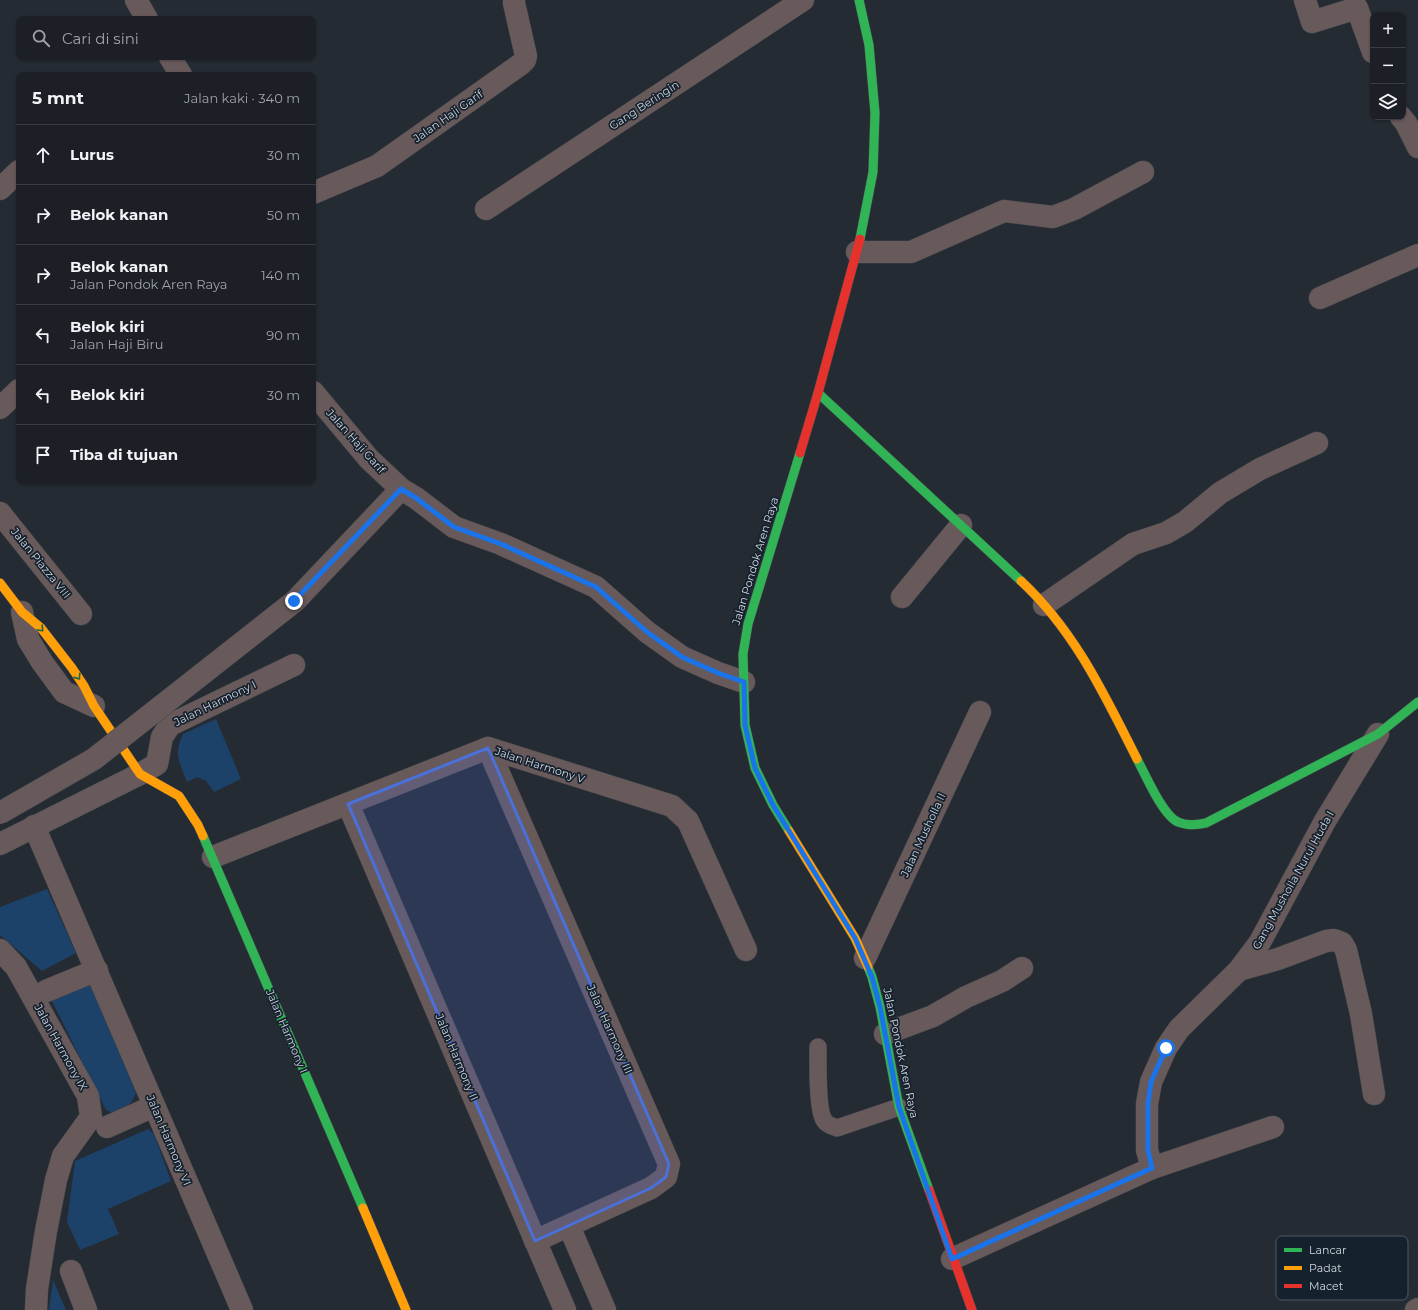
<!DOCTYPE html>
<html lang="id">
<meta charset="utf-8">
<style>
body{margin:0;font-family:Montserrat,sans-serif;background:#292d32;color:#f1f3f6}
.controls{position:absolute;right:12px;top:12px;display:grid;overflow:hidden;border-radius:8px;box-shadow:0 1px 3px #0004}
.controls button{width:36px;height:36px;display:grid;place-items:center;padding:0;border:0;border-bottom:1px solid #3a3e43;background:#1c2026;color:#f1f3f6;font:20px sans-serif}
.stop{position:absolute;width:12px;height:12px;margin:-9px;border:3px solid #1a73e8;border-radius:50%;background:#fff}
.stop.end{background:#1a73e8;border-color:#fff;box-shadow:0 1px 4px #0008}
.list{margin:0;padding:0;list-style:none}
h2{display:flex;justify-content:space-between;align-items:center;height:52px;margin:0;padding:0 16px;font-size:17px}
h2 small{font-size:13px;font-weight:400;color:#a0a3a7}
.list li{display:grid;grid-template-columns:26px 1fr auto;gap:12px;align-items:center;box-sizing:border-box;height:60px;padding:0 16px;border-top:1px solid #3a3e43}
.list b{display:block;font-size:15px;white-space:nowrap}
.list p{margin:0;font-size:13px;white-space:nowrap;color:#a0a3a7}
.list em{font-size:13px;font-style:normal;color:#a0a3a7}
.icon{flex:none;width:22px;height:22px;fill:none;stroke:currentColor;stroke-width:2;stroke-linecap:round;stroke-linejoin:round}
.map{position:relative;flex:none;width:1418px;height:1310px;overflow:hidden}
.search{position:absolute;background:#1c2026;box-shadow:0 1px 3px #0004;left:16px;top:16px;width:300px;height:44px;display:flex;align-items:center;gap:10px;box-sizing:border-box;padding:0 14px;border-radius:8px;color:#a0a3a7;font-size:15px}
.panel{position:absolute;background:#1c2026;box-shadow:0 1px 3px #0004;left:16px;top:72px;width:300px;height:412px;border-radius:8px}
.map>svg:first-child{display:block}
.green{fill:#1c426a}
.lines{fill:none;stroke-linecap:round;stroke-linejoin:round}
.lane-casing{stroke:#41474d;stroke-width:18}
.street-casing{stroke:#41474d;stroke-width:23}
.fast-casing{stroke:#41474d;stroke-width:10}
.slow-casing{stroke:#41474d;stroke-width:10}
.jam-casing{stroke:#41474d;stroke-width:10}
.lane{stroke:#68595a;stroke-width:17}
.street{stroke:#68595a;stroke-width:22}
.fast{stroke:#30b455;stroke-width:9}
.slow{stroke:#ff9f0a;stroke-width:9}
.jam{stroke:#e5322d;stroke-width:9}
.street-bridge-casing{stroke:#41474d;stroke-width:23;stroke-linecap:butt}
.street-bridge{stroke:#68595a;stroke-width:22}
.oneway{stroke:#226340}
.route{stroke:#1a73e8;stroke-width:5}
.marked{fill:#4a70da;fill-opacity:0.2;stroke:#4a70da;stroke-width:3;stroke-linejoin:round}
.labels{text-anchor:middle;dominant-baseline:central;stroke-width:3.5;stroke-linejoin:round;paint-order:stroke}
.street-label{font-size:11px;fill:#d0d7e0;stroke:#16212e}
.key{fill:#16212e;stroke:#4e5863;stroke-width:1}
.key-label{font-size:11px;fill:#d0d7e0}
</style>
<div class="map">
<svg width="1418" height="1310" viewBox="0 0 1418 1310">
<rect width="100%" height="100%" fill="#252b32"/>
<g class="green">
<path d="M216,719l25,60 -27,13 -8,-11 -9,-4 -10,5c-7,-19 -14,-28 -4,-48z"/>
<path d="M47,889l29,64 -34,18 -42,-36v-28z"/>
<path d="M90,983l46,110 -5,10 -18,10 -7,-3 -55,-111z"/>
<path d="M148,1129l6,5 17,47 -63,28 11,25 -39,16 -13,-28 8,-61z"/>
<path d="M53,1280l13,30h-17z"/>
</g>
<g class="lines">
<g class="lane-casing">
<path id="lane" d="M818,1047c0,14 -1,63 6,73 2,4 8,6 13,8l62,-21"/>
</g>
<g class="street-casing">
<g id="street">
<path d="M136,0l11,19"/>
<path d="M1305,0l7,22 45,-14 16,44"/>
<path d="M170,57l11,18"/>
<path d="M1401,117l5,6 12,24"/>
<path d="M0,189l19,-18"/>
<path d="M313,193l64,-27 144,-102 4,-4 1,-4 -12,-53v-3"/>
<path d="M486,209l317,-209"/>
<path d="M857,252h54l93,-41 49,6 21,-8 69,-37"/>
<path d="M1320,298l98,-43"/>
<path d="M313,392l56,67 32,30 15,9 38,29 47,17 95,43 51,45 35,25 36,16 26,9"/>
<path d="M0,408l19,-18"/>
<path d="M0,513l81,101"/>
<path d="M902,597l59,-72"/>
<path d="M295,601l106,-112"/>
<path d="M1044,605l89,-61 33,-11 19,-11 35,-29 40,-24 57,-26"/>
<path d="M22,612l6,27 14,23 22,30 30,14"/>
<path d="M488,748l181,416 -3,13 -15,11 -116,53"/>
<path d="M348,804l217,506"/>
<path d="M34,826l208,484"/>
<path d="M0,844l140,-70 17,-10 5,-27 8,-12 124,-60"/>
<path d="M213,857l275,-109 184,58 16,15 58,129"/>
<path d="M0,950l16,17 72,129 3,21 -28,39 -7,24 -10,51 -9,58 -1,21"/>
<path d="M865,958l115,-246"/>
<path d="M1239,970l39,-11 48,-18 8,-1 8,3 4,7 15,64 13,80"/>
<path d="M46,991l51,-21"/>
<path d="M885,1034l48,-18 33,-19 36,-16 20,-13"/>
<path d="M107,1127l47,-21"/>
<path d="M1152,1168l121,-41"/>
<path d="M569,1226l36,84"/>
<path d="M952,1259l200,-91 -5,-18v-46l4,-22 15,-34 13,-19 60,-59 21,-28 65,-121 53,-87"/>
<path d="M71,1271l15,39"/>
<path d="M1416,1310l2,-1"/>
</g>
</g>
<g class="fast-casing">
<g id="fast">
<path d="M859,0l10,45 6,68 -2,59 -13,67"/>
<path d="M818,393l203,188"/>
<path d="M1137,759c8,15 26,57 41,63 9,4 19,3 28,1l172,-89 40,-32"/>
<path d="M789,831l-16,-26 -18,-37 -10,-43 -2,-71 5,-30 52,-171"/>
<path d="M203,836l160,372"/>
<path d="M868,967l4,10 8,30 19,100 30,83"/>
</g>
</g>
<g class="slow-casing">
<g id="slow">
<path d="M1021,581c54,50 84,115 116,178"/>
<path d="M0,583l22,29 19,16 31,40 12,18 10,20 46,68 39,22 19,29 5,11"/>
<path d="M789,831l66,107 13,29"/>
<path d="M363,1208l43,102"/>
</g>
</g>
<g class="jam-casing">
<g id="jam">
<path d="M800,453l18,-60 42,-154"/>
<path d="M929,1190l43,120"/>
</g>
</g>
<use href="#lane" class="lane"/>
<use href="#street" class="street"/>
<use href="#fast" class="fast"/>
<use href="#slow" class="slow"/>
<use href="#jam" class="jam"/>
<g class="street-bridge-casing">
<path id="street-bridge" d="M0,813l94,-54 201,-158"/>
</g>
<use href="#street-bridge" class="street-bridge"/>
</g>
<defs><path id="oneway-chevron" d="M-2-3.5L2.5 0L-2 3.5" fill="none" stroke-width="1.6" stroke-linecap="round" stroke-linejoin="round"/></defs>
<g class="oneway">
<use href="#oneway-chevron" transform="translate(41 629) rotate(47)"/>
<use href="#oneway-chevron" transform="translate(78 677) rotate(55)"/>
</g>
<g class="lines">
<path class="route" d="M294,601l107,-112 15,9 38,29 47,17 95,43 51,45 35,25 36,16 26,9 1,43 10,43 18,37 82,133 17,39 8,30 19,100 53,152 200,-91 -4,-18v-46l3,-22 15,-34"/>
</g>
<path class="marked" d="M488,748l181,416 -3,13 -15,11 -116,53 -187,-437z"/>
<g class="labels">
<g class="street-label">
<text transform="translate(644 105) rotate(-33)">Gang Beringin</text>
<text transform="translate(448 116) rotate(-35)">Jalan Haji Garif</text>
<text transform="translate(356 441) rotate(48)">Jalan Haji Garif</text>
<text transform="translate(755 561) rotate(-73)">Jalan Pondok Aren Raya</text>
<text transform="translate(41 563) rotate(51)">Jalan Piazza VIII</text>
<text transform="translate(215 703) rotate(-26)">Jalan Harmony I</text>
<text transform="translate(540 765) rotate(18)">Jalan Harmony V</text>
<text transform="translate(923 835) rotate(-65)">Jalan Musholla II</text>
<text transform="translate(1293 880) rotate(-61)">Gang Musholla Nurul Huda I</text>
<text transform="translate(610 1029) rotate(66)">Jalan Harmony III</text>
<text transform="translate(287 1031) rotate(67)">Jalan Harmony I</text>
<text transform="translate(61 1047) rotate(61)">Jalan Harmony IX</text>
<text transform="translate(901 1053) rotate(78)">Jalan Pondok Aren Raya</text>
<text transform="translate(457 1057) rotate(67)">Jalan Harmony II</text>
<text transform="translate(169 1140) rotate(67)">Jalan Harmony VI</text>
</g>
</g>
<rect x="1276" y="1236" width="132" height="64" rx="6" class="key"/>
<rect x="1284" y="1248" width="18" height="4" fill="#30b455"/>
<rect x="1284" y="1266" width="18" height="4" fill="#ff9f0a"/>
<rect x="1284" y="1284" width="18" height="4" fill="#e5322d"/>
<g class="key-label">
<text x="1309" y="1254">Lancar</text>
<text x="1309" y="1272">Padat</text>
<text x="1309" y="1290">Macet</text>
</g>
</svg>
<div class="controls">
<button>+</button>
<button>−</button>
<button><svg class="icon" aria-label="layers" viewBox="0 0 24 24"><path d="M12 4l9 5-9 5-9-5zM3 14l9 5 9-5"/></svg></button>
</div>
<div class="stop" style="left:1166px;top:1048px"></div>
<div class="stop end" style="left:294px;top:601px"></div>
<div class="search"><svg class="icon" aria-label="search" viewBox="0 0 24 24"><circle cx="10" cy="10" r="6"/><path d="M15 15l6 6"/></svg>Cari di sini</div>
<section class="panel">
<h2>5 mnt<small>Jalan kaki · 340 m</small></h2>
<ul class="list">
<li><svg class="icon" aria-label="ahead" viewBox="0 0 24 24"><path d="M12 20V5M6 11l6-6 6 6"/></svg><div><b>Lurus</b></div><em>30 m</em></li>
<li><svg class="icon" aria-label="right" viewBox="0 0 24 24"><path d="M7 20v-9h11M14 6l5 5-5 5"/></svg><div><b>Belok kanan</b></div><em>50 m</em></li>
<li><svg class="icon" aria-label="right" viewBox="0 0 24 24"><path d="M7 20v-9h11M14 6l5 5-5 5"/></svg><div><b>Belok kanan</b><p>Jalan Pondok Aren Raya</p></div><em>140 m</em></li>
<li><svg class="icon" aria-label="left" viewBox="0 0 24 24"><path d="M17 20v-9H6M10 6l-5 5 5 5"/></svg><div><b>Belok kiri</b><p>Jalan Haji Biru</p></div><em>90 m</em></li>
<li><svg class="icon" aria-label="left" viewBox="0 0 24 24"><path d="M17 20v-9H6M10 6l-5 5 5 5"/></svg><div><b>Belok kiri</b></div><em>30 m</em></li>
<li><svg class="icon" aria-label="arrive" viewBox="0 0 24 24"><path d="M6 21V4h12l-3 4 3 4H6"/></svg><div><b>Tiba di tujuan</b></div></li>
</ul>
</section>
</div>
